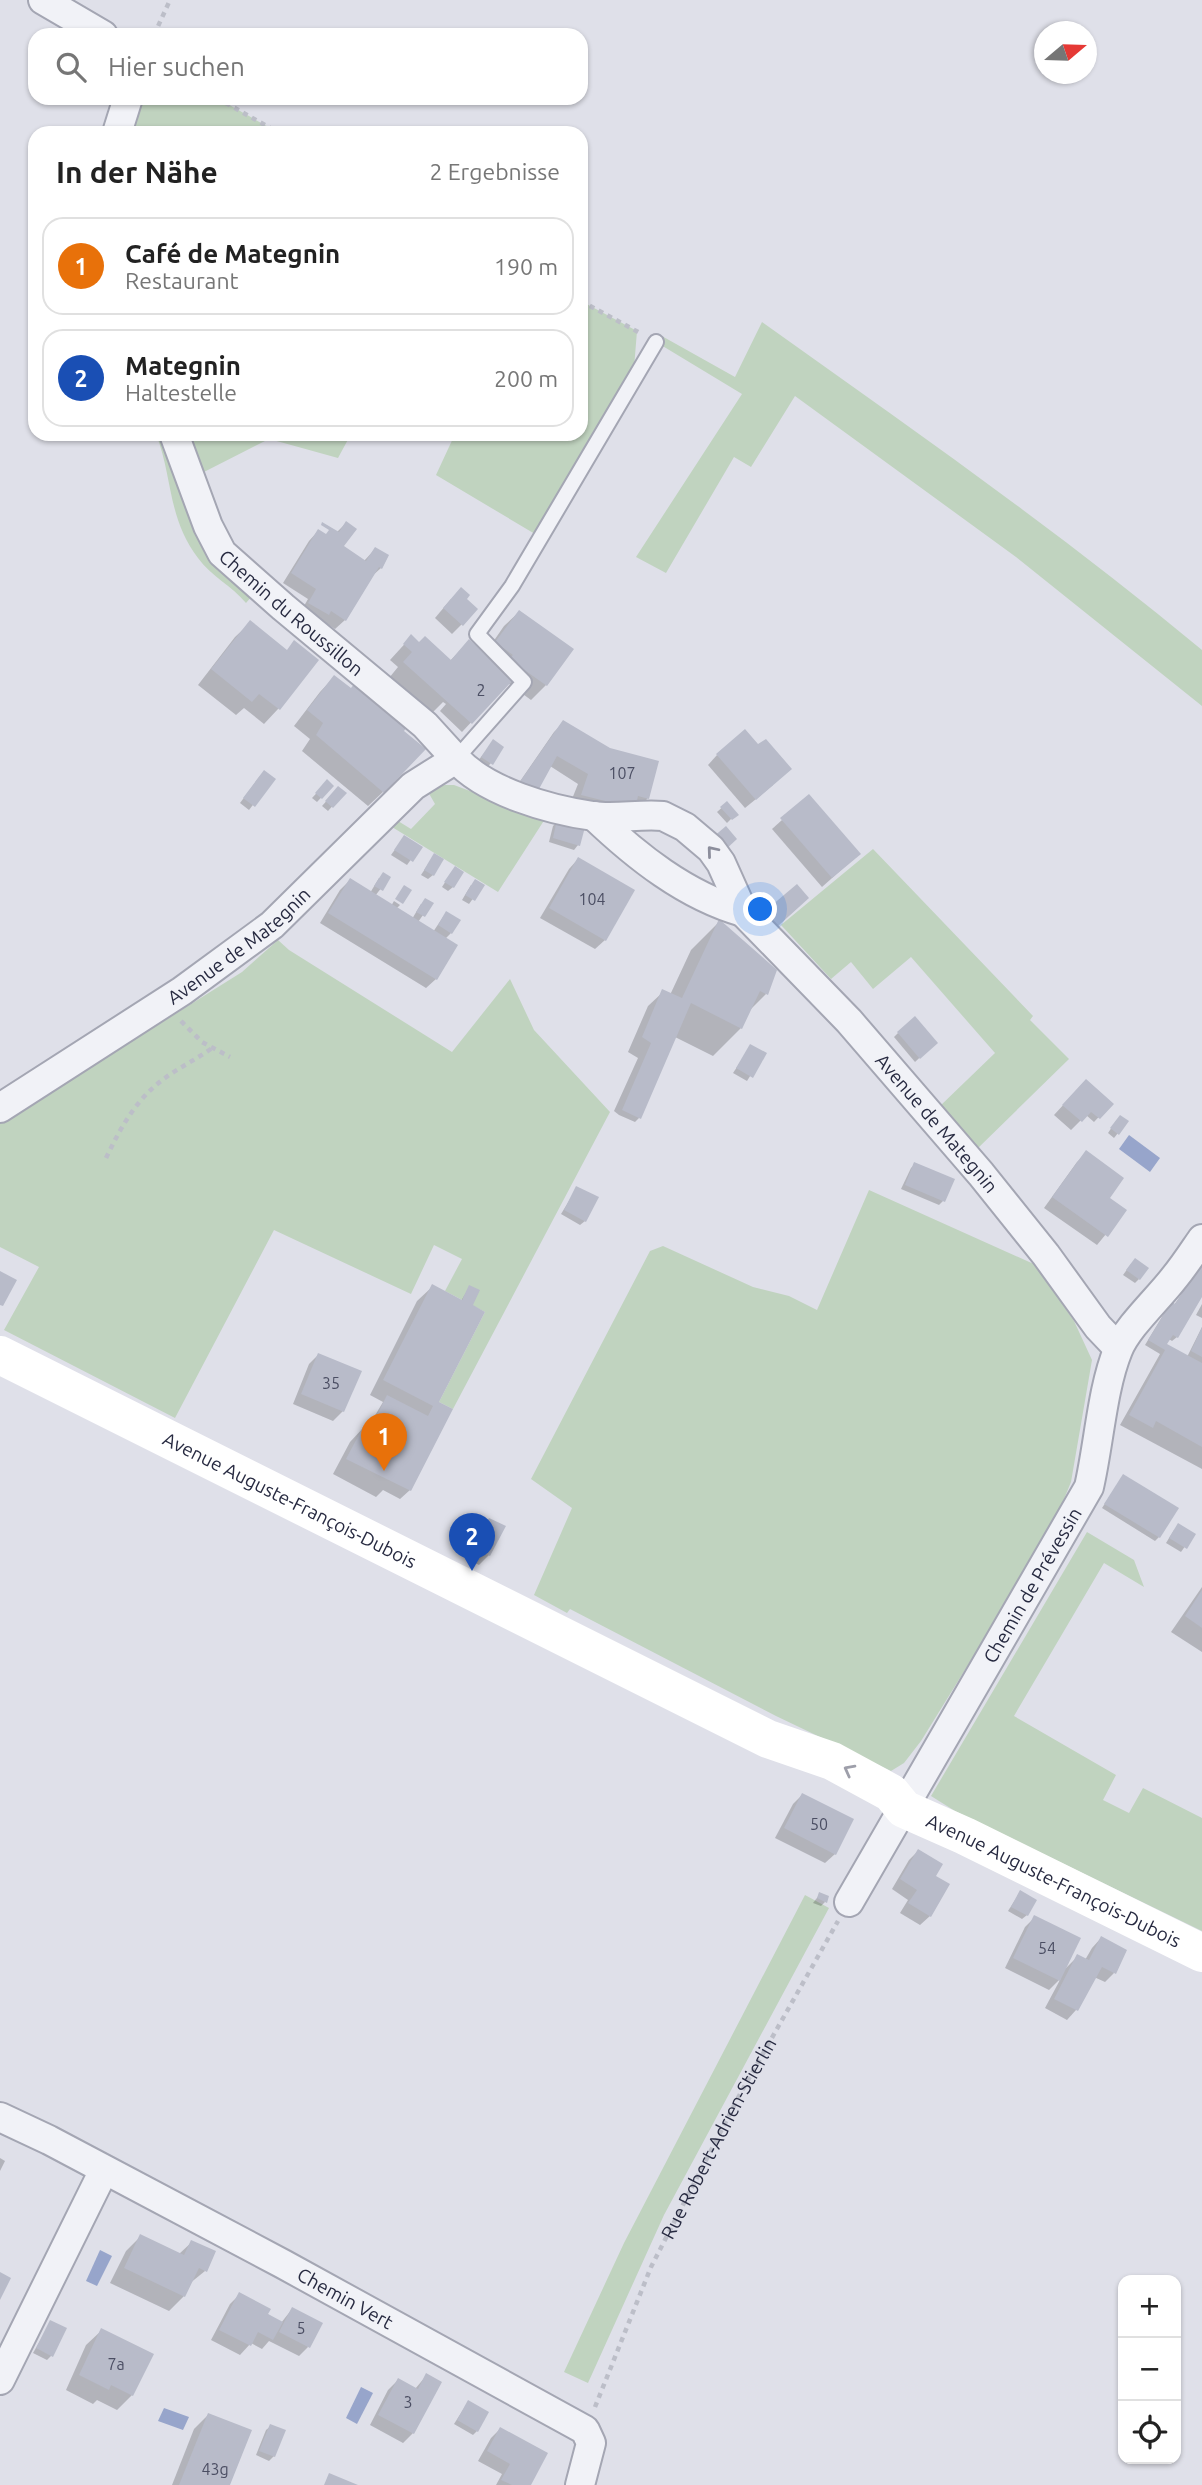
<!DOCTYPE html>
<html lang="de">
<meta charset="utf-8">
<style>
body{margin:0;font-family:Ubuntu,sans-serif;background:#f2f2f2;color:#222}
.controls{position:absolute;right:21px;bottom:21px;display:grid;overflow:hidden;border-radius:14px;box-shadow:0 2px 5px #0004}
.controls button{width:63px;height:63px;display:grid;place-items:center;padding:0;border:0;border-bottom:2px solid #e0e0e0;background:#fff;color:#222;font:35px sans-serif}
.compass{position:absolute;left:1034px;top:21px;width:63px;height:63px;border-radius:50%;background:#fff;box-shadow:0 2px 5px #0004;rotate:71deg}
.you{position:absolute;left:761px;top:910px;width:24px;height:24px;margin:-18px;border:5px solid #fff;border-radius:50%;background:#1a73e8;box-shadow:0 0 0 10px #1a73e833}
.badge{display:grid;place-items:center;width:46px;height:46px;border-radius:50%;background:#0b8043;color:#fff;font-size:23px;font-weight:700}
.pin{position:absolute;translate:-50% -58px;filter:drop-shadow(0 2px 4px #0008)}
.pin::after{content:'';position:absolute;top:37px;width:24px;height:21px;background:inherit;clip-path:polygon(0 0,100% 0,50% 100%)}
.list{margin:0;padding:0;list-style:none}
h2{display:flex;justify-content:space-between;align-items:center;height:91px;margin:0;padding:0 28px;font-size:30px}
h2 small{font-size:23px;font-weight:400;color:#767676}
.list li{display:grid;grid-template-columns:46px 1fr auto;gap:21px;align-items:center;box-sizing:border-box;height:98px;margin:0 14px 14px;padding:0 14px;border:2px solid #e0e0e0;border-radius:21px}
.list b{display:block;font-size:26px;white-space:nowrap}
.list p{margin:0;font-size:23px;white-space:nowrap;color:#767676}
.list em{font-size:23px;font-style:normal;color:#767676}
.icon{flex:none;width:38px;height:38px;fill:none;stroke:currentColor;stroke-width:2;stroke-linecap:round;stroke-linejoin:round}
.map{position:relative;flex:none;width:1202px;height:2485px;overflow:hidden}
.search{position:absolute;background:#fff;box-shadow:0 2px 5px #0004;left:28px;top:28px;width:560px;height:77px;display:flex;align-items:center;gap:18px;box-sizing:border-box;padding:0 24px;border-radius:21px;color:#767676;font-size:26px}
.panel{position:absolute;background:#fff;box-shadow:0 2px 5px #0004;left:28px;top:126px;width:560px;height:315px;border-radius:21px}
.map>svg:first-child{display:block}
.green{fill:#c0d3bf}
.water{fill:#97a5cb}
.shadow{fill:#0003}
.building{fill:#b8bbc9}
.lines{fill:none;stroke-linecap:round;stroke-linejoin:round}
.lane-casing{stroke:#a4a6b3;stroke-width:18}
.street-casing{stroke:#a4a6b3;stroke-width:32}
.path{stroke:#bcbec8;stroke-width:4.5;stroke-dasharray:5 5;stroke-linecap:butt}
.lane{stroke:#f1f2f7;stroke-width:14}
.street{stroke:#f1f2f7;stroke-width:28}
.secondary{stroke:#fff;stroke-width:38}
.oneway{stroke:#8c8e9c}
.oneway2{stroke:#9e9faa}
.labels{text-anchor:middle;dominant-baseline:central;stroke-width:6;stroke-linejoin:round;paint-order:stroke}
.number-label{font-size:16px;fill:#4b4e63}
.street-label{font-size:19px;fill:#272a41;stroke:#eef0f6}
</style>
<div class="map">
<svg width="1202" height="2485" viewBox="0 0 1202 2485">
<rect width="100%" height="100%" fill="#dfe0e9"/>
<g class="green">
<path d="M143,98h74l62,35h-147z"/>
<path d="M581,301l56,30 -3,37 -99,166 -99,-59 19,-41h126z"/>
<path d="M762,322c149,106 299,211 440,328v56l-186,-149 -221,-161 -44,71 -17,-10 -68,116 -30,-16 106,-163 -86,-52 4,-7 75,42z"/>
<path d="M156,434h6l51,125 26,28 13,9 -6,7c-14,-17 -35,-27 -48,-45 -31,-41 -25,-81 -42,-124z"/>
<path d="M186,434h165l-13,24 -65,-18 -8,1 -63,32z"/>
<path d="M445,785h9l91,34 -47,73 -106,-65 6,-6 13,8 24,-25 -8,-14z"/>
<path d="M873,849l160,167 -3,4 39,39 -93,91 -37,-43 56,-54 -84,-96 -38,32 -22,-27 -20,17 -50,-54z"/>
<path d="M278,940l11,10 163,102 58,-73 24,51 76,82 -157,297 -14,-7 46,-90 -40,-21 17,-32 -28,-14 -23,49 -137,-64 -99,188 -171,-88 35,-63 -39,-20v-123l242,-152z"/>
<path d="M869,1190l167,75 38,56 18,39 -21,122 -20,49 -130,210 -17,22 -13,8 -115,-55 -206,-107 -3,4 -33,-18 38,-87 -41,-29 119,-228 13,-5 90,41 36,9 28,14z"/>
<path d="M1087,1532l47,28 10,27 -40,-24 -90,153 102,59 -13,25 26,13 14,-25 59,30v113l-247,-120 -24,-15z"/>
<path d="M805,1895l24,13 -165,307 -76,168 -24,-11 60,-129z"/>
</g>
<g class="water">
<path d="M1129,1135l31,23 -10,14 -31,-23z"/>
<path d="M100,2250l12,6 -15,30 -11,-5z"/>
<path d="M361,2387l12,6 -16,31 -11,-6z"/>
<path d="M164,2408l25,9 -6,13 -25,-9z"/>
</g>
<g class="shadow">
<path d="M346,523l-5,24 23,14 11,-12 6,19 -10,9 -26,43 -10,9 -14,-9 -3,4 -18,-11 8,-14 -25,-16 26,-42 9,-10 7,4 11,-2z"/>
<path d="M451,599l11,25 -10,10 -17,-16z"/>
<path d="M519,612l27,73 -15,15 -23,-17 -46,49 -22,-21 6,-7 -3,-2 -13,13 -41,-37 9,-11 -8,-7 21,-23 8,7 31,17 19,-20 15,14 20,-29z"/>
<path d="M250,623l36,28 31,9 -39,49 -14,15 -20,-16 -8,7 -38,-30 37,-48z"/>
<path d="M334,677l49,115 -15,14 -66,-55 8,-12 -16,-13 26,-34z"/>
<path d="M564,722l84,76 -15,15 -65,-4 10,-25 -28,-18 -13,22 -9,10 -16,-5 42,-61z"/>
<path d="M493,742l-2,21 -9,10 -9,-6z"/>
<path d="M717,755l56,30 -28,23 -37,-43z"/>
<path d="M260,776l13,3 -24,31 -9,-7z"/>
<path d="M327,782l5,4 -15,16 -5,-4z"/>
<path d="M338,788l6,5 -16,18 -6,-5z"/>
<path d="M727,803l9,11 -9,9 -10,-11z"/>
<path d="M782,820l67,43 -27,24 -50,-58z"/>
<path d="M558,821l25,7 -5,17 -4,5 -25,-8 4,-16z"/>
<path d="M404,837l16,10 -13,18 -16,-10z"/>
<path d="M434,855l-1,20 -5,4 -7,-4z"/>
<path d="M578,859l27,81 -10,9 -55,-31 29,-49z"/>
<path d="M451,873l2,14 -5,4 -6,-4z"/>
<path d="M379,878h10l-14,18 16,10 3,-5 6,4 -4,4 16,10 9,-15h10l-13,18 15,10 10,-15 8,16 -6,6 -9,40 -10,9 -106,-65 20,-33 10,-10 20,13z"/>
<path d="M471,885h12l-14,19 -7,-4z"/>
<path d="M797,908l-29,26 -11,-12 9,-10z"/>
<path d="M719,922l47,72 -18,18 -7,16 -28,28 -38,-19 -36,81 -4,4 -16,-7 -5,-4 24,-53 -10,-6 20,-46 15,-14 7,3 21,-45z"/>
<path d="M898,1033l33,14 -16,15 -21,-25z"/>
<path d="M751,1046l13,8 -17,27 -14,-8z"/>
<path d="M1076,1091l35,13 -17,18 -8,-7 -15,15 -17,-15z"/>
<path d="M1116,1121l2,12 -4,5 -6,-5z"/>
<path d="M1086,1153l21,45 18,13 -28,34 -53,-37 33,-46z"/>
<path d="M915,1164l28,37 -4,4 -38,-16 10,-21z"/>
<path d="M577,1188l8,33 -5,4 -19,-11z"/>
<path d="M1131,1264l8,15 -4,4 -12,-8z"/>
<path d="M1202,1266v29l-25,42 -5,4 -3,-2 -4,6 22,12 15,-30v142l-82,-44 40,-71 -15,-9 23,-38 6,-2z"/>
<path d="M432,1287l29,14 8,-13 -59,202 -10,9 -17,-9 -7,7 -43,-23 17,-32 14,-15 3,2 16,-27 -13,-7 47,-94z"/>
<path d="M1202,1304v14l-6,-3z"/>
<path d="M318,1355l25,56 -10,10 -40,-17 16,-40z"/>
<path d="M1123,1476l36,61 -4,4 -53,-33z"/>
<path d="M489,1520v35l-10,10 -14,-7 14,-28z"/>
<path d="M1174,1530l19,5 -12,17 -15,-9z"/>
<path d="M1202,1587v65l-31,-20z"/>
<path d="M802,1795l33,59 -10,9 -50,-25 18,-34z"/>
<path d="M918,1851l16,25 -4,40 -10,9 -20,-12 8,-13 -16,-11 17,-29z"/>
<path d="M1020,1892l7,23 -5,4 -14,-8z"/>
<path d="M820,1894l5,8 -4,4 -8,-3z"/>
<path d="M1035,1917l30,52 13,-13 7,4 7,-12 9,-10 13,35 -9,9 -11,-5 -18,33 -9,10 -22,-12 16,-30 -12,12 -44,-22 20,-41z"/>
<path d="M0,2158l5,3 -5,10z"/>
<path d="M140,2237l39,17 13,-12 13,29 -16,13 -5,12 -15,15 -59,-28 16,-32z"/>
<path d="M239,2295l42,28 11,-14 16,38 -9,9 -30,-15 -7,8 -11,-6 -11,12 -29,-15 19,-36z"/>
<path d="M51,2322v34l-4,4 -14,-7z"/>
<path d="M101,2331l31,64 -15,15 -20,-10 -4,4 -27,-14 20,-45z"/>
<path d="M426,2376l-13,57 -10,10 -33,-18 18,-35 10,-10 17,9z"/>
<path d="M468,2402l9,29 -4,4 -19,-11z"/>
<path d="M208,2415l20,70h-56l22,-56z"/>
<path d="M271,2426l3,30 -5,5 -13,-6 10,-25z"/>
<path d="M500,2429l29,56h-33l6,-11 -24,-13 13,-23z"/>
</g>
<g class="building">
<path d="M346,521l11,8 -13,17 22,15 9,-14 14,8 -7,14 -3,-2 -33,54 -15,-10 -2,4 -21,-12 8,-14 -25,-16 27,-44 8,5 3,-4 -8,-5 1,-3 17,10z"/>
<path d="M461,587l9,8 -3,4 11,10 -15,17 -20,-18z"/>
<path d="M519,610l55,39 -27,37 -38,-27 4,-4 -18,-13z"/>
<path d="M250,620l37,30 7,-10 25,20 -39,50 -21,-16 -7,8 -41,-33z"/>
<path d="M411,634l8,8 6,-6 26,24 18,-21 45,40 -42,45 -69,-62 9,-10 -9,-8z"/>
<path d="M334,675l17,13 4,-5 51,45 -2,3 22,18 -42,44 -68,-58 7,-12 -16,-13z"/>
<path d="M563,720l47,28 49,13 -10,38 -11,-3 -2,9 -23,-2 -32,-8 7,-21 -31,-18 -18,33 -20,-6z"/>
<path d="M745,729l13,15 8,-5 26,30 -36,31 -40,-46z"/>
<path d="M493,739l11,8 -11,18 -12,-8z"/>
<path d="M264,770l12,9 -21,28 -12,-9z"/>
<path d="M327,779l7,7 -12,13 -7,-6z"/>
<path d="M338,786l9,7 -14,15 -8,-7z"/>
<path d="M809,794l52,60 -29,24 -52,-60z"/>
<path d="M727,801l12,14 -7,5 -12,-13z"/>
<path d="M557,819l28,8 -5,19 -27,-8z"/>
<path d="M726,826l11,13 -13,12 -12,-13z"/>
<path d="M404,835l19,12 -10,15 -19,-12z"/>
<path d="M434,853l10,6 -10,17 -10,-6z"/>
<path d="M578,857l57,33 -29,51 -57,-33z"/>
<path d="M455,866l9,6 -10,16 -10,-6z"/>
<path d="M383,872l8,5 -8,14 -9,-5z"/>
<path d="M350,878l108,67 -21,35 -109,-67z"/>
<path d="M475,879l10,6 -10,16 -10,-6z"/>
<path d="M797,884l12,14 -31,28 -13,-15z"/>
<path d="M404,885l8,5 -9,14 -8,-5z"/>
<path d="M425,898l9,5 -9,14 -9,-5z"/>
<path d="M446,911l15,9 -9,14 -14,-9z"/>
<path d="M719,919l58,51 -9,25 -8,-4 -18,38 -51,-26 -50,116 -19,-9 29,-67 -9,-6 20,-48 20,9z"/>
<path d="M915,1016l23,27 -18,16 -23,-27z"/>
<path d="M750,1044l17,9 -14,25 -17,-10z"/>
<path d="M1086,1079l28,25 -14,15 -9,-7 -9,10 -20,-17z"/>
<path d="M1120,1115l9,6 -10,14 -9,-7z"/>
<path d="M1086,1150l38,28 -14,20 17,12 -19,27 -56,-40z"/>
<path d="M914,1162l41,17 -10,23 -40,-17z"/>
<path d="M576,1186l23,11 -13,25 -22,-12z"/>
<path d="M1135,1258l14,10 -9,12 -14,-10z"/>
<path d="M1202,1262v35l-24,41 -5,-3 -6,9 35,19v84l-46,-26 -3,7 -24,-13 36,-65 -17,-10 24,-39 3,3z"/>
<path d="M0,1271l17,9 -14,26 -3,-1z"/>
<path d="M432,1284l30,16 7,-15 11,5 -7,15 12,7 -46,90 14,7 -42,82 -65,-32 18,-34 6,4 17,-34 41,21 5,-10 -50,-26z"/>
<path d="M1202,1327v30l-11,-6z"/>
<path d="M318,1353l44,18 -18,41 -43,-18z"/>
<path d="M1123,1474l56,34 -19,30 -56,-34z"/>
<path d="M489,1518l17,8 -16,30 -17,-8z"/>
<path d="M1178,1523l18,11 -9,15 -18,-11z"/>
<path d="M1202,1590v38l-17,-12z"/>
<path d="M802,1793l52,26 -18,36 -52,-27z"/>
<path d="M918,1849l25,15 -7,12 14,8 -19,33 -23,-14 9,-13 -17,-11z"/>
<path d="M1020,1890l17,10 -9,16 -17,-9z"/>
<path d="M819,1892l10,4 -2,7 -10,-5z"/>
<path d="M1034,1915l47,23 -21,43 -47,-23z"/>
<path d="M1101,1936l26,14 -11,24 -14,-7 -24,44 -24,-12 23,-45 12,6z"/>
<path d="M140,2234l44,21 7,-15 25,11 -9,21 -8,-4 -14,29 -61,-29z"/>
<path d="M0,2272l11,6 -11,22z"/>
<path d="M239,2292l32,17 -3,5 15,8 -10,18 -15,-8 -7,14 -32,-16z"/>
<path d="M292,2307l31,16 -13,25 -31,-16z"/>
<path d="M50,2320l17,8 -14,29 -17,-9z"/>
<path d="M101,2328l53,26 -21,42 -22,-11 -2,5 -30,-15z"/>
<path d="M426,2373l16,9 -28,52 -36,-19 20,-37 20,11z"/>
<path d="M468,2400l21,12 -11,20 -21,-12z"/>
<path d="M208,2413l44,17 -22,55h-51z"/>
<path d="M270,2424l16,6 -11,27 -16,-6z"/>
<path d="M500,2427l48,26 -17,32h-19l-11,-5 9,-16 -23,-13z"/>
<path d="M329,2473l29,12h-34z"/>
</g>
<g class="lines">
<g class="lane-casing">
<path id="lane" d="M456,759l68,-77 -47,-48 35,-48 144,-244"/>
</g>
<g class="street-casing">
<g id="street">
<path d="M43,0l60,35"/>
<path d="M117,133l11,-35"/>
<path id="s2" d="M174,434l34,92 14,27 61,54 142,118 31,34"/>
<path d="M594,816c42,40 92,80 149,96"/>
<path id="s3" d="M0,1108l182,-117 90,-66 141,-139 43,-27c30,33 94,51 137,57 22,3 47,-2 70,0l22,11 26,22 10,14 22,49 106,109 132,153 65,81 52,72 20,21"/>
<path id="s4" d="M849,1902l240,-415c10,-43 13,-98 29,-137 9,-23 40,-51 56,-72 10,-12 19,-26 28,-39"/>
<path id="s5" d="M0,2117l49,23 234,124 302,166 6,13 -11,42"/>
<path d="M0,2380l104,-210"/>
</g>
</g>
<g class="path">
<path d="M154,35l16,-35"/>
<path d="M217,98l62,35"/>
<path d="M581,301l59,32"/>
<path d="M181,1021l21,21 28,15"/>
<path d="M106,1158c15,-31 30,-59 59,-80 15,-11 32,-19 47,-30"/>
<path id="s1" d="M595,2407l56,-140 88,-171 99,-175"/>
</g>
<use href="#lane" class="lane"/>
<use href="#street" class="street"/>
<path class="secondary" id="s6" d="M0,1355l768,384 64,22 59,32 13,16 61,27 237,117"/>
</g>
<defs><path id="oneway-chevron" d="M-2-3.5L2.5 0L-2 3.5" fill="none" stroke-width="1.6" stroke-linecap="round" stroke-linejoin="round" transform="scale(1.75)"/></defs>
<use class="oneway" href="#oneway-chevron" transform="translate(712 851) rotate(-130)"/>
<use class="oneway2" href="#oneway-chevron" transform="translate(849 1770) rotate(-152)"/>
<g class="labels">
<g class="number-label">
<text x="481" y="690">2</text>
<text x="622" y="773">107</text>
<text x="592" y="899">104</text>
<text x="331" y="1383">35</text>
<text x="819" y="1824">50</text>
<text x="1047" y="1948">54</text>
<text x="301" y="2328">5</text>
<text x="116" y="2364">7a</text>
<text x="408" y="2402">3</text>
<text x="215" y="2469">43g</text>
</g>
<g class="street-label">
<text stroke="none"><textPath href="#s2" startOffset="220">Chemin du Roussillon</textPath></text>
<text stroke="none"><textPath href="#s3" startOffset="289">Avenue de Mategnin</textPath></text>
<text stroke="none"><textPath href="#s3" startOffset="1214">Avenue de Mategnin</textPath></text>
<text stroke="none"><textPath href="#s6" startOffset="324">Avenue Auguste-François-Dubois</textPath></text>
<text stroke="none"><textPath href="#s4" startOffset="366">Chemin de Prévessin</textPath></text>
<text stroke="none"><textPath href="#s6" startOffset="1180">Avenue Auguste-François-Dubois</textPath></text>
<text stroke="none"><textPath href="#s1" startOffset="296">Rue Robert-Adrien-Stierlin</textPath></text>
<text stroke="none"><textPath href="#s5" startOffset="390">Chemin Vert</textPath></text>
</g>
</g>
</svg>
<div class="controls">
<button>+</button>
<button>−</button>
<button><svg class="icon" aria-label="locate" viewBox="0 0 24 24"><circle cx="12" cy="12" r="6"/><path d="M12 2v4M12 18v4M2 12h4M18 12h4"/></svg></button>
</div>
<svg class="compass" viewBox="-18 -18 36 36"><path d="M0-13l5 13h-10z" fill="#e53935"/><path d="M0 13l5-13h-10z" fill="#767676"/></svg>
<div class="you"></div>
<div class="pin badge" style="left:384px;top:1471px;background:#e8710a">1</div>
<div class="pin badge" style="left:472px;top:1571px;background:#1a4fb4">2</div>
<div class="search"><svg class="icon" aria-label="search" viewBox="0 0 24 24"><circle cx="10" cy="10" r="6"/><path d="M15 15l6 6"/></svg>Hier suchen</div>
<section class="panel">
<h2>In der Nähe<small>2 Ergebnisse</small></h2>
<ul class="list">
<li><span class="badge" style="background:#e8710a">1</span><div><b>Café de Mategnin</b><p>Restaurant</p></div><em>190 m</em></li>
<li><span class="badge" style="background:#1a4fb4">2</span><div><b>Mategnin</b><p>Haltestelle</p></div><em>200 m</em></li>
</ul>
</section>
</div>
